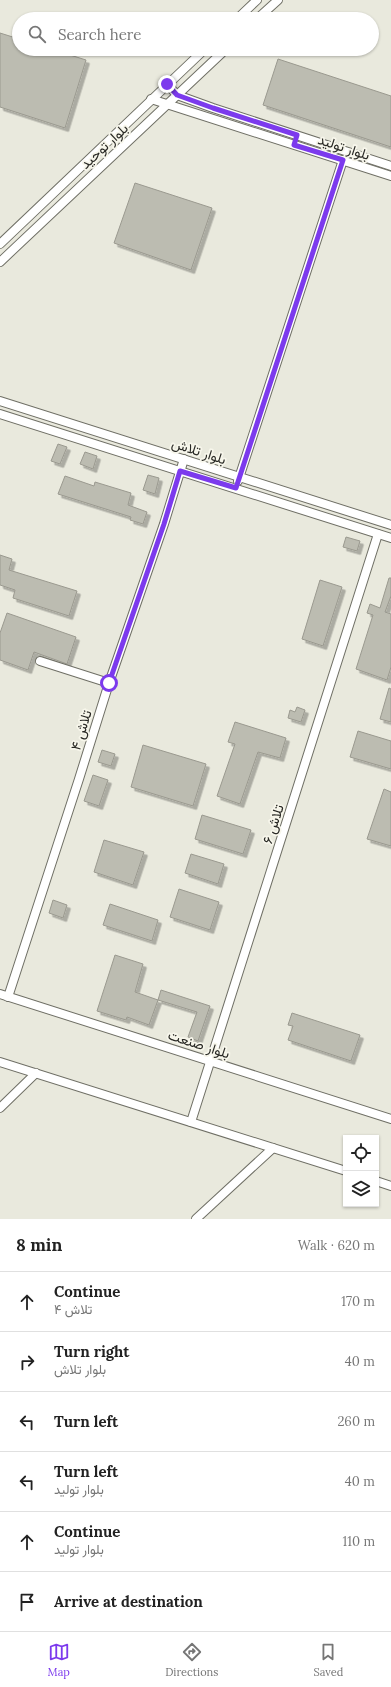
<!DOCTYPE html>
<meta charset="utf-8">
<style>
body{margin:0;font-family:Lora,Vazirmatn,serif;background:#f6f6f6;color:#222}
.controls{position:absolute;right:12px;bottom:12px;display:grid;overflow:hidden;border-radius:0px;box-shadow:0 1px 3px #0004}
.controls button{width:36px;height:36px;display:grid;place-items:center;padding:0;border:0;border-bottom:1px solid #e0e0e0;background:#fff;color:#222;font:20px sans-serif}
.stop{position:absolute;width:12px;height:12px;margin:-9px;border:3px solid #7c3aed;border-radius:50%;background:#fff}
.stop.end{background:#7c3aed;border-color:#fff;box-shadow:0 1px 4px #0008}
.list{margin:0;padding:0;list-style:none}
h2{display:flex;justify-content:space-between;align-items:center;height:52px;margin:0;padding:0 16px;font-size:17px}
h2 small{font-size:13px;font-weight:400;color:#767676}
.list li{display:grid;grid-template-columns:26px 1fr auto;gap:12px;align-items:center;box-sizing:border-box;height:60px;padding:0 16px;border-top:1px solid #e0e0e0}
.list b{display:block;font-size:15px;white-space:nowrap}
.list p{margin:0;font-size:13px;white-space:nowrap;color:#767676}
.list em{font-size:13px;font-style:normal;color:#767676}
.icon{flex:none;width:22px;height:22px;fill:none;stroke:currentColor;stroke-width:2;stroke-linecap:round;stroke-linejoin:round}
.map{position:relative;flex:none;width:391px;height:1219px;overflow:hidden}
.search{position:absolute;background:#fff;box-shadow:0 1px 3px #0004;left:12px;right:12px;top:12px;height:44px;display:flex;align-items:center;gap:10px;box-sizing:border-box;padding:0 14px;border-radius:22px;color:#767676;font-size:15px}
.sheet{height:412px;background:#fff}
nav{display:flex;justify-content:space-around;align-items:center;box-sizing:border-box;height:56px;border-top:1px solid #e0e0e0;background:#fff;font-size:11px;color:#767676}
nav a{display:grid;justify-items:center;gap:2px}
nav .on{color:#7c3aed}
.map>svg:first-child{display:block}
.building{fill:#bcbcb1;stroke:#9a998f;filter:url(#shadow)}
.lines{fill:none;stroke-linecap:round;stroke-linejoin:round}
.minor-casing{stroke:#6f6f65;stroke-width:10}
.minor{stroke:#fff;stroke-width:8}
.route{stroke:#7c3aed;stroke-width:5}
.labels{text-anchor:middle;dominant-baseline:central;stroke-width:3.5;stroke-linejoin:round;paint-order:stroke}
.street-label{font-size:14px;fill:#282824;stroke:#f7f6eb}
</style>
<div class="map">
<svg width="391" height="1219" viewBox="0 0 391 1219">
<defs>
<filter id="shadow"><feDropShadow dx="3.5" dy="3.5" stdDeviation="0" flood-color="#0004"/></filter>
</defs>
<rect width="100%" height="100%" fill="#e9e9dd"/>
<g class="building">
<path d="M0,33l19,6v10h32l35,11 -21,68 -65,-21z"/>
<path d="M278,59l113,37v51l-128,-42z"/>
<path d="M135,183l77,25 -21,62 -77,-27z"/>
<path d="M58,444l9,3 -7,17 -9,-3z"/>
<path d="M85,452l12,4 -4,13 -13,-5z"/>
<path d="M148,475l11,3 -4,16 -12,-4z"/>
<path d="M65,476l29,10 1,-4 36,11 -3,12 19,7 -4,12 -13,-4 1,-3 -73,-23z"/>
<path d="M346,537l14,4 -3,10 -14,-4z"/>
<path d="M0,555l12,4 -3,11 68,21 -8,25 -56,-18 2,-8 -15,-5z"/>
<path d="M389,578h2v18l-6,16 6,2v53l-4,13 -31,-11 17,-54 -6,-2 3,-9 10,4z"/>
<path d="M320,580l22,7 -19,59 -21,-7z"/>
<path d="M7,613l69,24 -9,27 -33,-12 -6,18 -28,-10v-27z"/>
<path d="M389,688l2,1v33l-11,-3z"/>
<path d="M297,707l8,3 -4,12 -13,-4 2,-8 5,2z"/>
<path d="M235,722l51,16 -6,20 -22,-6 -18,52 -23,-8 18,-52 -7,-2z"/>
<path d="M358,731l33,10v28l-41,-12z"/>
<path d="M143,745l63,19 -13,42 -62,-19z"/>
<path d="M102,750l13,4 -4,12 -13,-4z"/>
<path d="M93,775l15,5 -9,26 -15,-5z"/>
<path d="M384,789l7,3v54l-24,-7z"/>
<path d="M202,815l49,15 -8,24 -48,-15z"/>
<path d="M104,840l40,12 -11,33 -39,-13z"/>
<path d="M191,854l33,10 -6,20 -33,-11z"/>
<path d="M179,889l40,13 -9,28 -40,-13z"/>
<path d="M53,900l14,5 -4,13 -14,-5z"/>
<path d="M110,904l48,16 -6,21 -49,-16z"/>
<path d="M115,955l28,9 -8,28 23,8 -9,25 -22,-8 -1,3 -29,-9z"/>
<path d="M161,990l49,16 -12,35 -10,-4 9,-25 -39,-12z"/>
<path d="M292,1013l68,22 -9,26 -63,-21 5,-14 -5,-1z"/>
</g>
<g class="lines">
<g class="minor-casing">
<g id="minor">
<path d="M237,19l20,-19"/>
<path d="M257,19l21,-19"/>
<path d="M167,84l10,11 36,13 178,58"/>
<path d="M151,99l240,77"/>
<path d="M0,244l205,-195"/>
<path d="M0,262l226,-213"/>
<path d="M0,401l391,124"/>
<path d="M0,414l391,124"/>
<path d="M238,481l105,-321"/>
<path d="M40,661l69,22"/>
<path d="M0,994l391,125"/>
<path d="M8,997l71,-218 30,-96 55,-159 20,-65"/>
<path d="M0,1062l346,109"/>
<path d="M0,1108l36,-35"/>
<path d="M191,1122l187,-588"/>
<path d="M376,1181l15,5"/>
<path d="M196,1219l77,-71"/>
</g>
</g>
<use href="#minor" class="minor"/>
</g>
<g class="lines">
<path class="route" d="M109,683l55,-159 16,-53 56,17 107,-328 -49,-15 3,-10 -84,-27 -36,-13 -10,-11"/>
</g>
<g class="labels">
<g class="street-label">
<text transform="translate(104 146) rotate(-43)">بلوار توحید</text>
<text transform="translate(344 147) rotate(18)">بلوار تولید</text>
<text transform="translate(199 451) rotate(18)">بلوار تلاش</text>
<text transform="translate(81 730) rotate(-73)">تلاش ۴</text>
<text transform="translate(273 824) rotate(-72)">تلاش ۶</text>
<text transform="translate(199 1044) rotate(18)">بلوار صنعت</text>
</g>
</g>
</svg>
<div class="controls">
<button><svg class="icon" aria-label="locate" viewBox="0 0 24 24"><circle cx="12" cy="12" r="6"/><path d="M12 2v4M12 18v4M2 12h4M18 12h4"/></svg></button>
<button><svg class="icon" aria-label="layers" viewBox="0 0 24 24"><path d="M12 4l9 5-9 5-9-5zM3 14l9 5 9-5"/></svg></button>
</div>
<div class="stop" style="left:109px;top:683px"></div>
<div class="stop end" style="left:167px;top:84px"></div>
<div class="search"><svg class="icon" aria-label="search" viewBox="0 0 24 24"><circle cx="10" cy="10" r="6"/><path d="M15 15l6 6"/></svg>Search here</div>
</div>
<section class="sheet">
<h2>8 min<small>Walk · 620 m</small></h2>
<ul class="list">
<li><svg class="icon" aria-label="ahead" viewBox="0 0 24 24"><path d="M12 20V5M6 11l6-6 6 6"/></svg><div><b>Continue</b><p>تلاش ۴</p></div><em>170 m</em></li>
<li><svg class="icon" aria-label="right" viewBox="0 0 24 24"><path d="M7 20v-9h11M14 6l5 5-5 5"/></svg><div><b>Turn right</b><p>بلوار تلاش</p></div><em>40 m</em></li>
<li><svg class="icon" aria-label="left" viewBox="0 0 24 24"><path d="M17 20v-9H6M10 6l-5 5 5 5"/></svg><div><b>Turn left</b></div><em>260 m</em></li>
<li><svg class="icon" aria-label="left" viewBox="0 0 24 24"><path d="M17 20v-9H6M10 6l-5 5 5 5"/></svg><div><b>Turn left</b><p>بلوار تولید</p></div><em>40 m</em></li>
<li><svg class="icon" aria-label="ahead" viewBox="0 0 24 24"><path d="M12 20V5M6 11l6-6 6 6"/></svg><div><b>Continue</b><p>بلوار تولید</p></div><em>110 m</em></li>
<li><svg class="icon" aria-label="arrive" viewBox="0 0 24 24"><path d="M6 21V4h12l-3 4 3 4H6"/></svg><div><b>Arrive at destination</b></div></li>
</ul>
</section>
<nav>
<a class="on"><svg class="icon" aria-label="map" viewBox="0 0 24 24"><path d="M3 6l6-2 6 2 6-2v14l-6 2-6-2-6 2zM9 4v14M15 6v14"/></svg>Map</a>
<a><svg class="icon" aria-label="directions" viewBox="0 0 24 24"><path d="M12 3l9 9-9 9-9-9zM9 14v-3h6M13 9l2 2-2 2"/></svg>Directions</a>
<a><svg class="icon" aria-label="saved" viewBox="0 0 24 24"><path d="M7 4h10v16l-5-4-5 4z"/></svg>Saved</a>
</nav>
